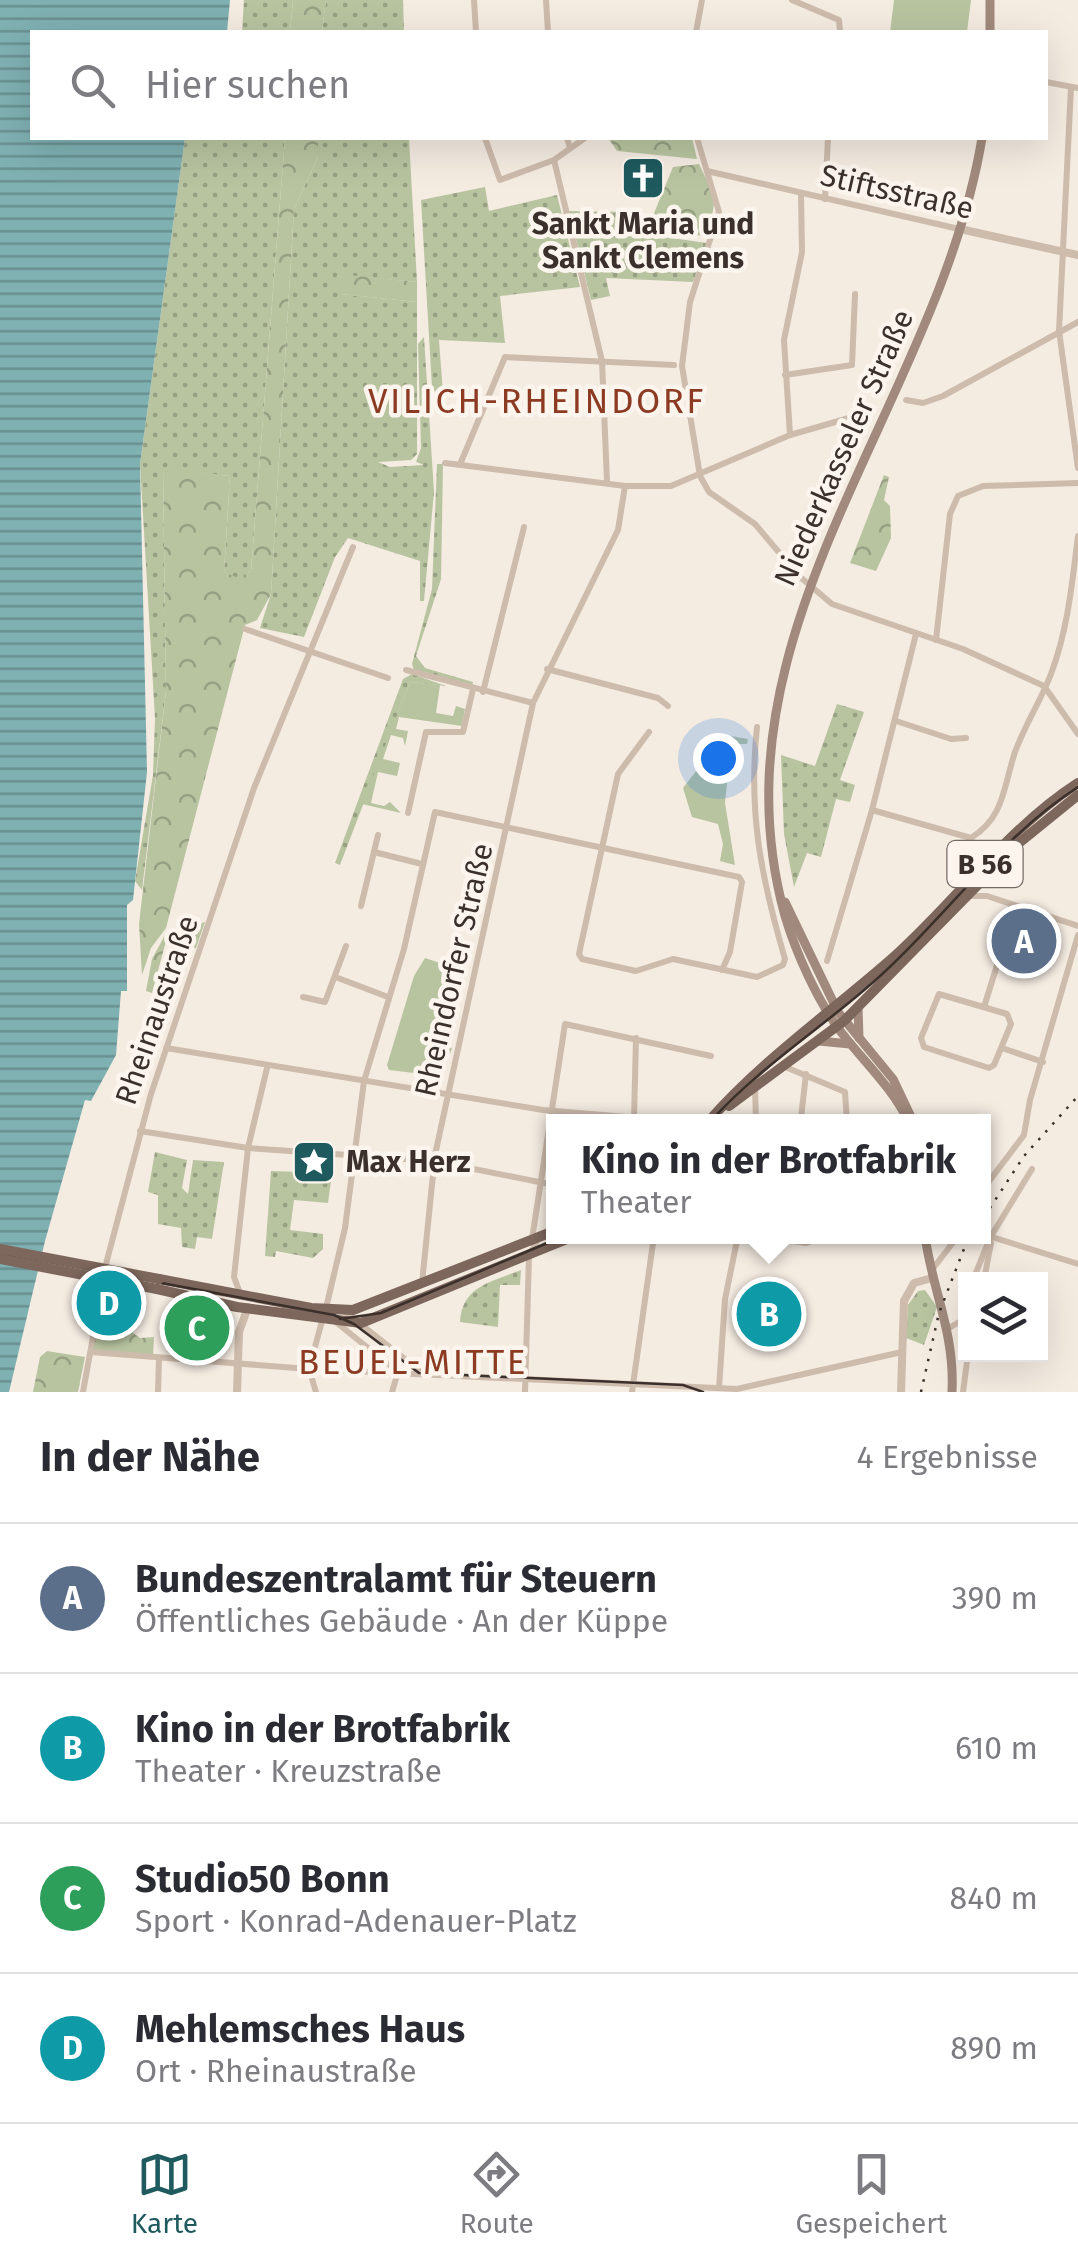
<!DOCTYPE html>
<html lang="de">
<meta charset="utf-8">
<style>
body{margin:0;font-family:"Fira Sans",sans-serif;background:#f7f7f7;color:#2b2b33}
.controls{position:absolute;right:30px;bottom:30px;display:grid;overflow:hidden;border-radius:0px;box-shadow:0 10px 40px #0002}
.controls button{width:90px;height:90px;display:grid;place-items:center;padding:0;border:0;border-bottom:2px solid #e1e1e2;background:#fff;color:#2b2b33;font:50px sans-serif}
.you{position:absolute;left:718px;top:758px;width:35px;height:35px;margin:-25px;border:8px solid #fff;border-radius:50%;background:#1a73e8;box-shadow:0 0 0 15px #1a73e833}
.badge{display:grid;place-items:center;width:65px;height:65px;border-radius:50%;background:#1f5a5e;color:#fff;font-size:32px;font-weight:700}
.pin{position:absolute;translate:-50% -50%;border:5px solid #fff;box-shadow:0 2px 10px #0006}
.popup{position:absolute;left:546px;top:1114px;width:445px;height:130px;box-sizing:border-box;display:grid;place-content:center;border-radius:0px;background:#fff;filter:drop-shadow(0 2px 8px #0005);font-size:32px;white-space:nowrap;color:#7c7c81}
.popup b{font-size:38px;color:#2b2b33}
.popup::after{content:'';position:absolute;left:50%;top:100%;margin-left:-20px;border:20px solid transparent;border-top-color:#fff}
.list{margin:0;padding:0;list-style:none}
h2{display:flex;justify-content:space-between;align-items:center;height:130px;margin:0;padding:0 40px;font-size:42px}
h2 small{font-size:32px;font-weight:400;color:#7c7c81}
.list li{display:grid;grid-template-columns:65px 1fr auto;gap:30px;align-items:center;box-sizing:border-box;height:150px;padding:0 40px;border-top:2px solid #e1e1e2}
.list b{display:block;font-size:38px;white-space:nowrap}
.list p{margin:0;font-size:32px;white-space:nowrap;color:#7c7c81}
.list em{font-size:32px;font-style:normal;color:#7c7c81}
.icon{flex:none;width:55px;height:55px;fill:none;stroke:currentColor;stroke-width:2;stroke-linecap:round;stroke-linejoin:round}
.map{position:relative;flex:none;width:1078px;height:1392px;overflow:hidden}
.search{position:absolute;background:#fff;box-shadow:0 10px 40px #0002;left:30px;right:30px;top:30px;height:110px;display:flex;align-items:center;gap:25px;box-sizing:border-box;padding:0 35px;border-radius:0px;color:#7c7c81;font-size:38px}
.sheet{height:730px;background:#fff}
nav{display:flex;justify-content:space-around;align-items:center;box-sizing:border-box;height:140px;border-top:2px solid #e1e1e2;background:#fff;font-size:28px;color:#7c7c81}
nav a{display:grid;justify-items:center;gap:5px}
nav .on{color:#1f5a5e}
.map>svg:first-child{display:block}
.grass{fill:url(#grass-dots)}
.forest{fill:url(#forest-crowns)}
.garden{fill:#b8c4a0}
.water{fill:url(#water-rules)}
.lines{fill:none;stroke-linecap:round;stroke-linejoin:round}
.minor{stroke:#cdbbac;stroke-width:6}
.tertiary{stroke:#cdbbac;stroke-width:8}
.secondary{stroke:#a18a7d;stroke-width:9}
.primary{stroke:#7d675c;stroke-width:10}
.tram{stroke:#3b302b;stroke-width:2.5}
.rail{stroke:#3b302b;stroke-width:2.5;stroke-dasharray:2.5 8;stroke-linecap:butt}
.primary-bridge{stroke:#7d675c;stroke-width:10}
.labels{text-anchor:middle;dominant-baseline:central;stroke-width:9;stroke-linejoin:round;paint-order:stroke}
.shield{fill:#fbf5ee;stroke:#756b66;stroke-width:2.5}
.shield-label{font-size:28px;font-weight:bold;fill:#3b302b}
.street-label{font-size:30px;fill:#3b302b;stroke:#fbf5ee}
.poi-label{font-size:30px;font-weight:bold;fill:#3b302b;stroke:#fbf5ee}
.quarter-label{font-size:35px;letter-spacing:2.5px;fill:#8c3b22;stroke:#fbf5ee}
</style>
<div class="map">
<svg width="1078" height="1392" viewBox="0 0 1078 1392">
<defs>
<pattern id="grass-dots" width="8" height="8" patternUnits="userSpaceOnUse" patternTransform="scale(2.5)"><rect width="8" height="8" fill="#b8c4a0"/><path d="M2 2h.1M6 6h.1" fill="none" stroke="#97a083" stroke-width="1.8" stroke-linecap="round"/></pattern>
<pattern id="forest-crowns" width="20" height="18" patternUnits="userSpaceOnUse" patternTransform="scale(2.5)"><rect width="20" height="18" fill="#b8c4a0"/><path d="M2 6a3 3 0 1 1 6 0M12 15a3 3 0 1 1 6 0" fill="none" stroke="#97a083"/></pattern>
<pattern id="water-rules" width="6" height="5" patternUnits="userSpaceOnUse" patternTransform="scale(2.5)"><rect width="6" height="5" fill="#7fb0b2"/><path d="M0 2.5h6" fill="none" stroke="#699091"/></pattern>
</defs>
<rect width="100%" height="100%" fill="#f4ebe1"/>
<g class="grass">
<path d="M244,0h49l-3,32h-48z"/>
<path d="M326,0h77l1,32h-82z"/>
<path d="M185,138h100l-34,433 -13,8 -14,-7 6,-96 -67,-6 3,221 -24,199 -7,-9 18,-106 2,-57 -15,-254z"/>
<path d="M318,138h91l8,144 -79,-7 3,19 76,8v152l-6,6 -33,2 12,5 34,-2 -8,-3 5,-14 -3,-104 6,-7 10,155 -10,109h-4v-40l-72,-23 -13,19 -31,80 -44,-9 11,-34 23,-385 24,-52z"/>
<path d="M485,187l4,24 68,-16 23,92 -80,9 5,47 -66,-3 5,67 -12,-20 -11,-187z"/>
<path d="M569,211l64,1 31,25 43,6 -14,39 -87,-4 4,18 -19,4z"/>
<path d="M437,464h6l-2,115 -25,77 9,12 48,14 -1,4 -58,-16 -2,-6 20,-75z"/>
<path d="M412,674l34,12 -36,-4 -70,183 -5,-2 68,-184z"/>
<path d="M837,704l27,8 -24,68 15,5 -5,17 -14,-3 -15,58 -14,-4 -13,34 -10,-53 -3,-79 34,11z"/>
<path d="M155,1152l32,8 -5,28 6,6 5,-34 31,2 -12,77 -15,-2 -2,12 -13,-2 -1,-19 -23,-4v-29l-10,-3z"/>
<path d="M271,1171l61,2 -4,30 -34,-3 -4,30 33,4v15l-10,9 -37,-7 -1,6 -10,-1z"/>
<path d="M521,1270l-1,15h-20l-2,42 -38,-5c2,-36 31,-40 61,-52z"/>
<path d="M925,1290l12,17 -13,38 -18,-7 2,-33 10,-14z"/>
</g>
<g class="forest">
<path d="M293,0h33l-4,32h-32z"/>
<path d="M285,138h33v19l-24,52 -23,385 -14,26 -12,5 -79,303 -15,20 -9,27 -3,-51 27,-233 -3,-222 67,7 -6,96 14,6 13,-7z"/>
<path d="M608,138h84l5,21 -80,-8z"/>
<path d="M699,164l16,33 -6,39 -31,-2 -28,-11 23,-56z"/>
<path d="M338,274l79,8v20l-77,-8 -7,-12z"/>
<path d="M884,475l5,2 -5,23 6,6 1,32 -15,33 -26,-8z"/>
<path d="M205,922l-9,26 -30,-7 -14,52 -6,-2 6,-32 13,-24z"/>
<path d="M105,1287l34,7 -7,38 8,6 14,-1 -1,19 -62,-4 9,-46 14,4 2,-11 -14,-3z"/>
<path d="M47,1351l38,6 -7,35h-45l7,-35z"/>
</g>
<g class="garden">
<path d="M894,0h77l-4,32h-77z"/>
<path d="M410,682l30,3 -4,28 17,3 3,-10 9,3 -3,17 -63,-9 -3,12 12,2 -3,15 -2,-8 -12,-3 -8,24 17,4 -3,13 -19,-4 -7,31 13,3 6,-4 11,11 -39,-9z"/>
<path d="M724,735l24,4 -1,5h-16l-6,59 10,62 -15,-4 3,-17 -5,-20 -26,-7 -9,-29z"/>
<path d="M425,958l18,6 -2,15 15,4 -12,53 -9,5 17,7 -2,6 -8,-2 -6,17 2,16 -7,-1v-9l-42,-5 -2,-5 27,-89z"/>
</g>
<path class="water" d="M0,0h230l-3,32h-195v106h153l-45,326 7,308 -14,128 -6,5v86h-6l-5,64 -25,46 -6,-1 -40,141 -36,151h-9z"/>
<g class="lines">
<g class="minor">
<path d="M474,0l2,32"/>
<path d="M546,0l2,32"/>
<path d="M792,0l47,20 1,12"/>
<path d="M696,32l6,-32"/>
<path d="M1046,82l32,6"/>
<path d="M1071,87l-12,244 19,137"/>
<path d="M485,138l15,42 54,-20 31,-22"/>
<path d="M567,138l3,10"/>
<path d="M697,138l22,74 -29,90 -8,64 18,110 9,16 46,32 44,52 33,28 131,45 81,37 34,48"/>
<path d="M554,160l48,201 5,121"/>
<path d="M707,171l252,58"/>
<path d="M825,199l3,-61"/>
<path d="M785,375l67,-10 3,-71"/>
<path d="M906,400l17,3 20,-7 135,-74"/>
<path d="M790,435l-6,-95 18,-88 -1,-58"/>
<path d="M461,462l44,-105 169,8"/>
<path d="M445,463l180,23h46l119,-51 59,-17 14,2"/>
<path d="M245,629l143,49"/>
<path d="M936,640l14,-126 8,-18 25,-10 95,-3"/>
<path d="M547,669l111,29 10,8"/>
<path d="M406,670l127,33"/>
<path d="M483,692l41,-165"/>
<path d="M896,721l55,18 15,-1"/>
<path d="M649,732l-31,42 -39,180 3,5 54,12 37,-12 84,18 26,-12 2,-6c-24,-82 -37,-147 -28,-232"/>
<path d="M872,810l99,28c34,-22 32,-50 44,-86 10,-27 26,-52 36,-78 17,-45 21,-91 27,-138"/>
<path d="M408,813l18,-81h37l10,-43"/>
<path d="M374,852l48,12"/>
<path d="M969,896h18l91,30"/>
<path d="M361,906l17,-71"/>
<path d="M827,961l45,-151 44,-176"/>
<path d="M338,978l50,19"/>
<path d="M939,994l68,20 4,10 -17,41 -5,3 -65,-21 -3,-9z"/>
<path d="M303,997l22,5 21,-56"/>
<path d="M984,1007l28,-90 -1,-12"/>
<path d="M166,1048l377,62 144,12"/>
<path d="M1002,1048l41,14"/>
<path d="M783,1066l62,26 2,30"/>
<path d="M755,1086l1,36"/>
<path d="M801,1118l5,-44"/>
<path d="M634,1119l2,-81"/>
<path d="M140,1131l108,17 186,13 120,24"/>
<path d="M984,1188l40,-53 6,-35 48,-165"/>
<path d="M759,1236l47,7 19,-7"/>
<path d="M992,1237l86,27"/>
<path d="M532,1239l33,-215 146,32"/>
<path d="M931,1271l27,-35"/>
<path d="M973,1280l17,-42 42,-69"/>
<path d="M984,1280l7,-37"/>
<path d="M422,1283l13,-128 98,-452 85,-173 7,-44"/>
<path d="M240,1293l-6,-16 14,-129 19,-80"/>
<path d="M326,1308l19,-80 19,-147 40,-132 31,-137 304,65 3,5 -12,70 -8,18"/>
<path d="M344,1311l80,63"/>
<path d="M337,1323l61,49"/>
<path d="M949,1328l17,-10"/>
<path d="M91,1352l218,17 428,20 165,-37"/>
<path d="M719,1388l6,-89 13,-63"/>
<path d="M83,1392l24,-132 44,-166 103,-306 99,-241"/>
<path d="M158,1392l1,-34"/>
<path d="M316,1392l-7,-23 13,-48"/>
<path d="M392,1392l6,-20"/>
<path d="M525,1392l4,-136 8,-15"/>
<path d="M632,1392l22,-156"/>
<path d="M963,1392l5,-38"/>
</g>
<g class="tertiary">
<path d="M960,229l118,26"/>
<path d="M237,1392l2,-60 9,-25"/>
<path d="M901,1392l3,-91 10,-18 18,-5"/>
</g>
<g class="secondary">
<path d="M990,32v-32"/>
<path d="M785,902l53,110 55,67 18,38"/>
<path d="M858,1007l1,31"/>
<path d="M819,1041l31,3"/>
<path d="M909,1122c-18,-36 -44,-59 -68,-90 -24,-32 -45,-79 -56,-116 -79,-287 153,-511 197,-778"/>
<path d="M925,1236c8,57 30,97 27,156"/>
</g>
<g class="primary">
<path d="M729,1106l115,-85 176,-179 58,-47"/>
<path d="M708,1122c55,-63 125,-111 188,-167 62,-56 111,-126 182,-172"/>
<path d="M159,1279l152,29 42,2 201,-79"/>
<path d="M157,1289l80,18 124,16 213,-87"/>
</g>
<g class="tram">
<path d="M710,1122c50,-56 114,-95 169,-145 68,-61 121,-140 199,-190"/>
<path d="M0,1253l334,62 20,9 65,49 264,12 20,7"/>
<path d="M340,1319l41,-6 183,-77"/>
</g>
<g class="rail">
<path d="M984,1217l40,-61 54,-60"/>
<path d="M921,1392l18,-79 30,-77"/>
</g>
<g class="primary-bridge">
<path d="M0,1249l159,30"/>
<path d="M0,1259l157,30"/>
</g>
</g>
<defs>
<g id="church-square" transform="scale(2.25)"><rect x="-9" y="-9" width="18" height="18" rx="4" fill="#1f5a5e" stroke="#fbf5ee"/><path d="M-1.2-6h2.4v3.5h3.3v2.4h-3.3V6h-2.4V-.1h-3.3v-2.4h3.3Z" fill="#fff"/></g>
<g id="sight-square" transform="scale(2.25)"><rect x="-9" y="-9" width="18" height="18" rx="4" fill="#1f5a5e" stroke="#fbf5ee"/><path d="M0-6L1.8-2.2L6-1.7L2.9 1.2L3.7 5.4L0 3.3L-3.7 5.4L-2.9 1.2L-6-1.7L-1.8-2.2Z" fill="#fff"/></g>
</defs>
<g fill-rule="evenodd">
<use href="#church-square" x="643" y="178"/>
<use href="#sight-square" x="314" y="1162"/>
</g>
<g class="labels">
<rect class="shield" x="947.5" y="841" width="75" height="46" rx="8"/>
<g class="shield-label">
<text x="985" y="864">B 56</text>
</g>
<g class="street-label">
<text transform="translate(897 192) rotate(13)">Stiftsstraße</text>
<text transform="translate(844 448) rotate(-66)">Niederkasseler Straße</text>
<text transform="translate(454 970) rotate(-77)">Rheindorfer Straße</text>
<text transform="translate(157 1010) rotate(-71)">Rheinaustraße</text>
</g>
<g class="poi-label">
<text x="643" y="224">Sankt Maria und<tspan x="643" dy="34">Sankt Clemens</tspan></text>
<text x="346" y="1162" text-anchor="start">Max Herz</text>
</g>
<g class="quarter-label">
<text x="537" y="401">VILICH-RHEINDORF</text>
<text x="413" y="1362">BEUEL-MITTE</text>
</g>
</g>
</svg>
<div class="controls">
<button><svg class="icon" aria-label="layers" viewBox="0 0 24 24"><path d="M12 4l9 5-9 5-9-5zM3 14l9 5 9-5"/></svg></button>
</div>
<div class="you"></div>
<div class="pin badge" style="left:1024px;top:941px;background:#5c6f8a">A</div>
<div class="pin badge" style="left:769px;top:1314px;background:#0f9aa8">B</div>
<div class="popup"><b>Kino in der Brotfabrik</b>Theater</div>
<div class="pin badge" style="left:197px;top:1328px;background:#2e9e5b">C</div>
<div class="pin badge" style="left:109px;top:1303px;background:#0f9aa8">D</div>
<div class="search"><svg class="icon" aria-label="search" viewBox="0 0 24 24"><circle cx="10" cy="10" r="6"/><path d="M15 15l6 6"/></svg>Hier suchen</div>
</div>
<section class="sheet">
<h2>In der Nähe<small>4 Ergebnisse</small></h2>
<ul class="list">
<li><span class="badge" style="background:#5c6f8a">A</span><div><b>Bundeszentralamt für Steuern</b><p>Öffentliches Gebäude · An der Küppe</p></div><em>390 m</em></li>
<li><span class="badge" style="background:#0f9aa8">B</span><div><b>Kino in der Brotfabrik</b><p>Theater · Kreuzstraße</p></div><em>610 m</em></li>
<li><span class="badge" style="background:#2e9e5b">C</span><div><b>Studio50 Bonn</b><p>Sport · Konrad-Adenauer-Platz</p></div><em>840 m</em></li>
<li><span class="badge" style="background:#0f9aa8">D</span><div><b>Mehlemsches Haus</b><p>Ort · Rheinaustraße</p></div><em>890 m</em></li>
</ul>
</section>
<nav>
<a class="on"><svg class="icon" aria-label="map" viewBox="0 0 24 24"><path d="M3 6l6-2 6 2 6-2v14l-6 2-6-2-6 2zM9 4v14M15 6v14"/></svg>Karte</a>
<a><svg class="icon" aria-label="directions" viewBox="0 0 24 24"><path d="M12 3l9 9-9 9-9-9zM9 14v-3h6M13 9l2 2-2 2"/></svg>Route</a>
<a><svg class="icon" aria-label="saved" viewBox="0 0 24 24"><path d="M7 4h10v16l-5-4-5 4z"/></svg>Gespeichert</a>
</nav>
